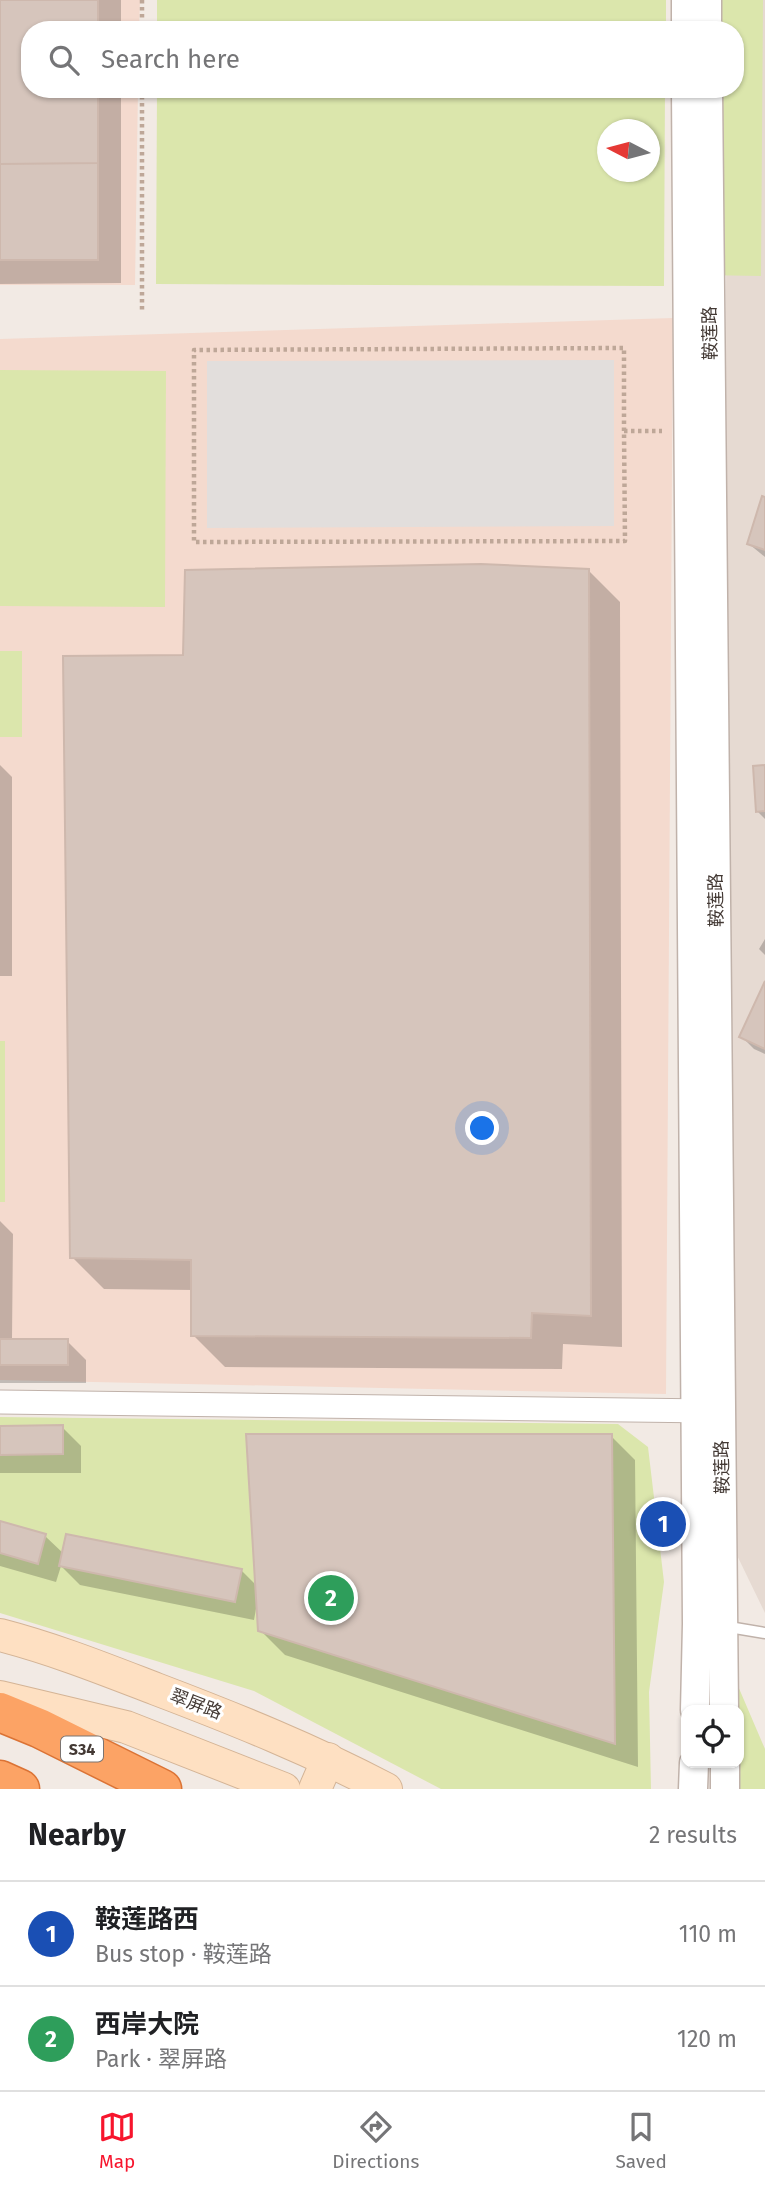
<!DOCTYPE html>
<meta charset="utf-8">
<style>
body{margin:0;font-family:"Fira Sans","Noto Sans SC",sans-serif;background:#f6f6f6;color:#202124}
.controls{position:absolute;right:21px;bottom:21px;display:grid;overflow:hidden;border-radius:14px;box-shadow:0 2px 5px #0004}
.controls button{width:63px;height:63px;display:grid;place-items:center;padding:0;border:0;border-bottom:2px solid #e0e0e0;background:#fff;color:#202124;font:35px sans-serif}
.compass{position:absolute;left:597px;top:119px;width:63px;height:63px;border-radius:50%;background:#fff;box-shadow:0 2px 5px #0004;rotate:276deg}
.you{position:absolute;left:483px;top:1129px;width:24px;height:24px;margin:-18px;border:5px solid #fff;border-radius:50%;background:#1a73e8;box-shadow:0 0 0 10px #1a73e833}
.badge{display:grid;place-items:center;width:46px;height:46px;border-radius:50%;background:#f7152d;color:#fff;font-size:23px;font-weight:700}
.pin{position:absolute;translate:-50% -50%;border:4px solid #fff;box-shadow:0 2px 7px #0006}
.list{margin:0;padding:0;list-style:none}
h2{display:flex;justify-content:space-between;align-items:center;height:91px;margin:0;padding:0 28px;font-size:30px}
h2 small{font-size:23px;font-weight:400;color:#757577}
.list li{display:grid;grid-template-columns:46px 1fr auto;gap:21px;align-items:center;box-sizing:border-box;height:105px;padding:0 28px;border-top:2px solid #e0e0e0}
.list b{display:block;font-size:26px;white-space:nowrap}
.list p{margin:0;font-size:23px;white-space:nowrap;color:#757577}
.list em{font-size:23px;font-style:normal;color:#757577}
.icon{flex:none;width:38px;height:38px;fill:none;stroke:currentColor;stroke-width:2;stroke-linecap:round;stroke-linejoin:round}
.map{position:relative;flex:none;width:765px;height:1789px;overflow:hidden}
.search{position:absolute;background:#fff;box-shadow:0 2px 5px #0004;left:21px;right:21px;top:21px;height:77px;display:flex;align-items:center;gap:18px;box-sizing:border-box;padding:0 24px;border-radius:28px;color:#757577;font-size:26px}
.sheet{height:301px;background:#fff}
nav{display:flex;justify-content:space-around;align-items:center;box-sizing:border-box;height:98px;border-top:2px solid #e0e0e0;background:#fff;font-size:19px;color:#757577}
nav a{display:grid;justify-items:center;gap:4px}
nav .on{color:#f7152d}
.map>svg:first-child{display:block}
.residential{fill:#e6dad2}
.commercial{fill:#f4dace}
.green{fill:#dbe6ac;fill-rule:evenodd}
.parking{fill:#e2dedc}
.shadow{fill:#0003}
.building{fill:#d6c5bc;stroke:#ceb8ad;stroke-width:2}
.lines{fill:none;stroke-linecap:round;stroke-linejoin:round}
.service-casing{stroke:#c0b2aa;stroke-width:13}
.minor-casing{stroke:#c0b2aa;stroke-width:25}
.tertiary-casing{stroke:#c0b2aa;stroke-width:31}
.secondary-casing{stroke:#d4b496;stroke-width:34}
.motorway-casing{stroke:#db7335;stroke-width:41}
.path{stroke:#bea798;stroke-width:4.5;stroke-dasharray:3.5 3.5;stroke-linecap:butt}
.service{stroke:#fff;stroke-width:10}
.minor{stroke:#fff;stroke-width:23}
.tertiary{stroke:#fff;stroke-width:28}
.secondary{stroke:#fee0c2;stroke-width:32}
.motorway{stroke:#fca365;stroke-width:38}
.labels{text-anchor:middle;dominant-baseline:central;stroke-width:6;stroke-linejoin:round;paint-order:stroke}
.shield{fill:#fff;stroke:#7b7471;stroke-width:2}
.shield-label{font-size:16px;font-weight:bold;fill:#433934}
.street-label{font-size:18px;fill:#433934;stroke:#fff}
</style>
<div class="map">
<svg width="765" height="1789" viewBox="0 0 765 1789">
<rect width="100%" height="100%" fill="#f2eae4"/>
<path class="residential" d="M729,0h36v1613l-33,-68 -4,-446 -2,-806 2,-204h7v-59z"/>
<g class="commercial">
<path d="M0,0h140l-1,30h-109v59h108l-3,196h-135z"/>
<path d="M673,318l-7,1076 -666,-14v-1041z"/>
</g>
<g class="green">
<rect x="157" y="0" width="509" height="30"/>
<path d="M704,0h59l-2,276 -59,-1 2,-186h31v-59h-31z"/>
<path d="M157,89h508l-1,197 -508,-2zM608,130h42v42h-42z"/>
<path d="M0,370l166,1 -1,236 -165,-1z"/>
<rect x="0" y="651" width="22" height="86"/>
<rect x="0" y="1041" width="5" height="161"/>
<path d="M0,1417l618,7 30,23 16,135 -15,110 2,97h-210l-187,-98 -254,-78z"/>
<path d="M720,1644l45,105v40h-41l15,-26v-53h-17z"/>
</g>
<path class="parking" d="M614,360v166l-407,2v-167z"/>
<g class="shadow">
<path d="M0,0h121v30h-91v59h91v194l-121,1z"/>
<path d="M765,499v58l-16,-13z"/>
<path d="M588,570l32,32 2,745 -59,-3 -1,25 -337,-2 -32,-32v-45l-89,-1 -32,-32 113,-600z"/>
<path d="M0,765l12,12v199h-12z"/>
<path d="M765,767v52l-8,-8z"/>
<path d="M765,939v16l-6,-6z"/>
<path d="M765,985v69l-11,-5 -13,-13z"/>
<path d="M0,1221l13,13 -1,106 55,1 19,19v23h-86z"/>
<path d="M0,1427h62l19,19v27h-81z"/>
<path d="M611,1436l24,24 3,307 -353,-112 -25,-25 -3,-27 -3,17 -174,-35 -19,-19 -5,16 -56,-16v-43l45,13 19,18 177,16 17,17z"/>
</g>
<g class="building">
<path d="M0,0h98v30h-68v59h68v171h-98z"/>
<path d="M0,0h98v30h-68v59h68v74l-98,1z"/>
<path d="M762,496l3,1v53l-18,-6z"/>
<path d="M481,564l108,5 2,747 -59,-3 -1,25 -340,-2v-76l-121,-2 -7,-602 120,-1 2,-85z"/>
<path d="M765,765v46l-9,1 -3,-46z"/>
<path d="M765,981v68l-26,-12z"/>
<rect x="0" y="1339" width="68" height="26"/>
<path d="M63,1425v29l-63,1v-29z"/>
<path d="M246,1434h366l3,310 -357,-113z"/>
<path d="M0,1521l46,13 -8,30 -38,-11z"/>
<path d="M66,1534l176,35 -7,33 -176,-36z"/>
</g>
<g class="lines">
<g class="service-casing">
<path id="service" d="M723,1626l42,7"/>
</g>
<g class="minor-casing">
<path id="minor" d="M0,1402l711,9"/>
</g>
<g class="tertiary-casing">
<g id="tertiary">
<path d="M686,0v30"/>
<path d="M707,0v30"/>
<path d="M686,89l11,1535 -2,86"/>
<path d="M708,89l16,1621"/>
<path d="M725,1763v26"/>
<path d="M693,1789l1,-26"/>
</g>
</g>
<g class="secondary-casing">
<g id="secondary">
<path d="M0,1635c54,14 104,34 156,54 79,30 156,61 230,100"/>
<path d="M0,1697l126,30 158,62"/>
<path d="M315,1789l13,-30"/>
</g>
</g>
<g class="motorway-casing">
<g id="motorway">
<path d="M0,1712l39,16 123,61"/>
<path d="M0,1780l20,9"/>
</g>
</g>
<g class="path">
<path d="M142,0v30"/>
<path d="M142,89v224"/>
<path d="M624,431v-83l-430,2v192l431,-1 -1,-110h38"/>
</g>
<use href="#service" class="service"/>
<use href="#minor" class="minor"/>
<use href="#tertiary" class="tertiary"/>
<use href="#secondary" class="secondary"/>
<use href="#motorway" class="motorway"/>
</g>
<g class="labels">
<rect class="shield" x="61" y="1736.5" width="42" height="25" rx="5"/>
<g class="shield-label">
<text x="82" y="1749">S34</text>
</g>
<g class="street-label">
<text transform="translate(710 333) rotate(-91)">鞍莲路</text>
<text transform="translate(716 900) rotate(-91)">鞍莲路</text>
<text transform="translate(722 1467) rotate(-91)">鞍莲路</text>
<text transform="translate(196 1704) rotate(21)">翠屏路</text>
</g>
</g>
</svg>
<div class="controls">
<button><svg class="icon" aria-label="locate" viewBox="0 0 24 24"><circle cx="12" cy="12" r="6"/><path d="M12 2v4M12 18v4M2 12h4M18 12h4"/></svg></button>
</div>
<svg class="compass" viewBox="-18 -18 36 36"><path d="M0-13l5 13h-10z" fill="#e53935"/><path d="M0 13l5-13h-10z" fill="#757577"/></svg>
<div class="you"></div>
<div class="pin badge" style="left:663px;top:1524px;background:#1a4fb4">1</div>
<div class="pin badge" style="left:331px;top:1598px;background:#2e9e5b">2</div>
<div class="search"><svg class="icon" aria-label="search" viewBox="0 0 24 24"><circle cx="10" cy="10" r="6"/><path d="M15 15l6 6"/></svg>Search here</div>
</div>
<section class="sheet">
<h2>Nearby<small>2 results</small></h2>
<ul class="list">
<li><span class="badge" style="background:#1a4fb4">1</span><div><b>鞍莲路西</b><p>Bus stop · 鞍莲路</p></div><em>110 m</em></li>
<li><span class="badge" style="background:#2e9e5b">2</span><div><b>西岸大院</b><p>Park · 翠屏路</p></div><em>120 m</em></li>
</ul>
</section>
<nav>
<a class="on"><svg class="icon" aria-label="map" viewBox="0 0 24 24"><path d="M3 6l6-2 6 2 6-2v14l-6 2-6-2-6 2zM9 4v14M15 6v14"/></svg>Map</a>
<a><svg class="icon" aria-label="directions" viewBox="0 0 24 24"><path d="M12 3l9 9-9 9-9-9zM9 14v-3h6M13 9l2 2-2 2"/></svg>Directions</a>
<a><svg class="icon" aria-label="saved" viewBox="0 0 24 24"><path d="M7 4h10v16l-5-4-5 4z"/></svg>Saved</a>
</nav>
